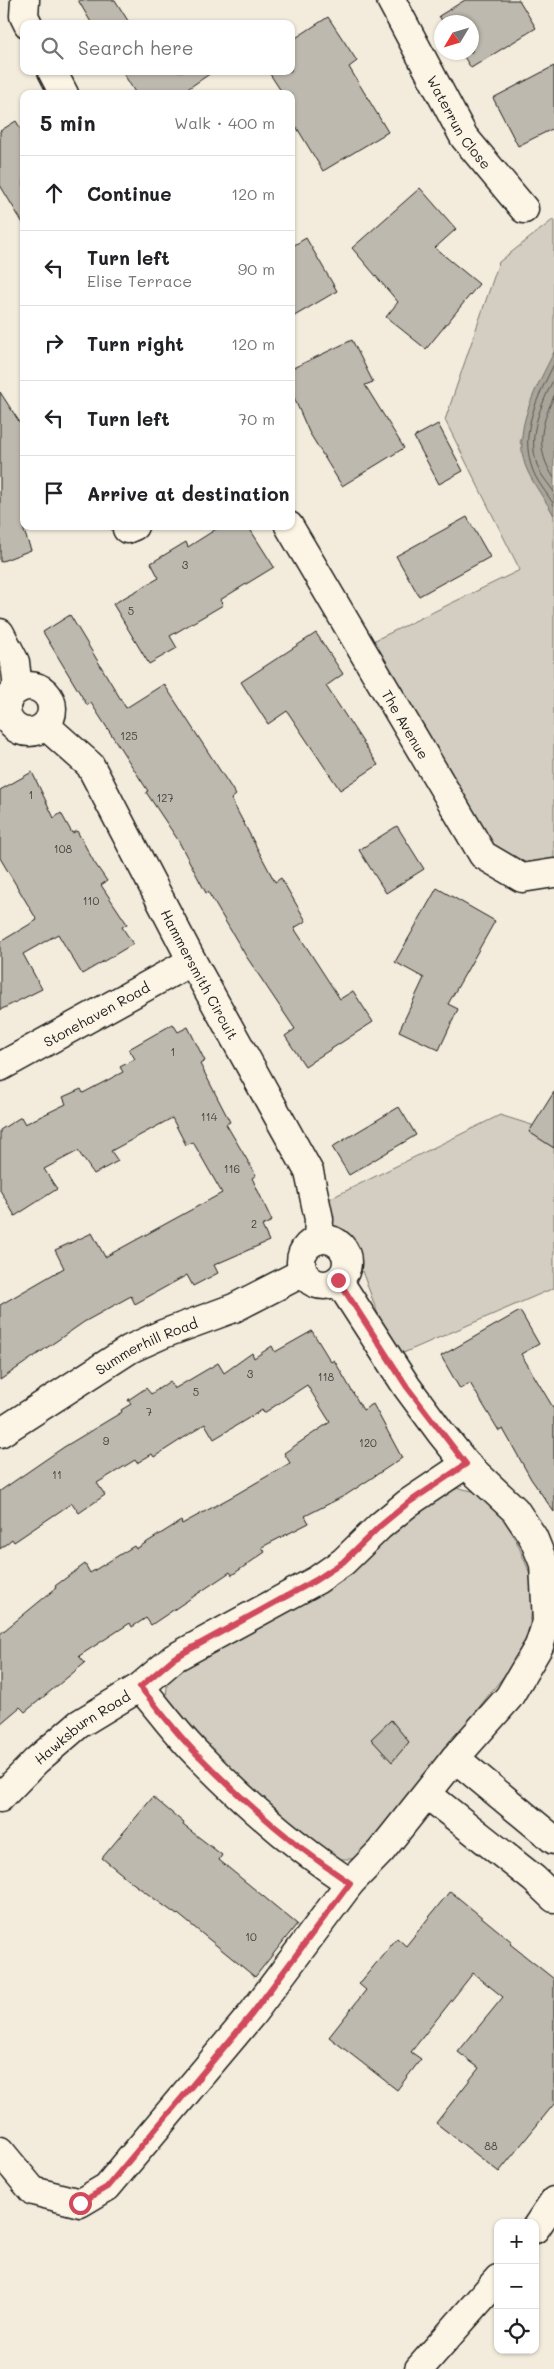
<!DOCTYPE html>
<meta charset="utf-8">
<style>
body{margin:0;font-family:Mali,sans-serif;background:#f2f2f2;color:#202124}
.controls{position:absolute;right:15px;bottom:15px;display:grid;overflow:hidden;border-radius:10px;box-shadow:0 1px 4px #0004}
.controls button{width:45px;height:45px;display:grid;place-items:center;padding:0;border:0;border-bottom:1px solid #e0e0e0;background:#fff;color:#202124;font:25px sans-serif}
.compass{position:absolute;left:434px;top:15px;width:45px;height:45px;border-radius:50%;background:#fff;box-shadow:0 1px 4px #0004;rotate:232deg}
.stop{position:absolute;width:15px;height:15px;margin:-11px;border:4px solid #d1495b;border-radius:50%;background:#fff}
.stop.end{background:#d1495b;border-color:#fff;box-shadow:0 1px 5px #0008}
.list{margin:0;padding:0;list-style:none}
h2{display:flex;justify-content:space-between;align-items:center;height:65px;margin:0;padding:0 20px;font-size:21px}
h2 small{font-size:16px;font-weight:400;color:#757577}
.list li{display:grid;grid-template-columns:32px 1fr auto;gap:15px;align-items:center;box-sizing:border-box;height:75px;padding:0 20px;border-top:1px solid #e0e0e0}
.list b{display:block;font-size:19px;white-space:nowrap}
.list p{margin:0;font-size:16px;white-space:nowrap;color:#757577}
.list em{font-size:16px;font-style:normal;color:#757577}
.icon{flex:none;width:28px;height:28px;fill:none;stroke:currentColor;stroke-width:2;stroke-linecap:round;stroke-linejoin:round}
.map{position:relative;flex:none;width:554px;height:2369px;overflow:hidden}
.search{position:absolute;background:#fff;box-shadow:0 1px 4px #0004;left:20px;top:20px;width:275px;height:55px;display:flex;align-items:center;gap:12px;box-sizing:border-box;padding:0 18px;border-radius:10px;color:#757577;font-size:19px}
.panel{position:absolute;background:#fff;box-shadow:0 1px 4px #0004;left:20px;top:90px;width:275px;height:440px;border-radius:10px}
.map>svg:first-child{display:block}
.green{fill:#d3cec1;stroke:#78756e}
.water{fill:#aaa59b;stroke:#716e68}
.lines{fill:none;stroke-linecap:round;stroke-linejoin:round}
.shore{stroke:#55534f;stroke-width:1}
.building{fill:#beb9ae;stroke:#1c1c1c}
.street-casing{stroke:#1c1c1c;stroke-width:31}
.secondary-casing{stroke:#1c1c1c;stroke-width:31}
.street{stroke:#fcf5e5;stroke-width:28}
.secondary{stroke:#fcf5e5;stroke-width:28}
.route{stroke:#d1495b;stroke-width:6}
.labels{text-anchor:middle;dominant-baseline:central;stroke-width:4;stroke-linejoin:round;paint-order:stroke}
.number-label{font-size:11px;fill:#444340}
.street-label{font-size:14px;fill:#1c1c1c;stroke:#fcf5e5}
</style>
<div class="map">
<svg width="554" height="2369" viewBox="0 0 554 2369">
<rect width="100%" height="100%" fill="#f3ecdd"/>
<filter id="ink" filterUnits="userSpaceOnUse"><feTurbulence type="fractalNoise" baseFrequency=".02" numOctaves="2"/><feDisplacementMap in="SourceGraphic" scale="10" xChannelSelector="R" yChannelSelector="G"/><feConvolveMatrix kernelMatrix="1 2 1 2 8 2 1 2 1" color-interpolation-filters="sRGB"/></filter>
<g filter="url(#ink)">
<g class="green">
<path d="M554,219v138l-34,85 34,74v357l-71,-18 -116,-211 153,-74 -75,-150 54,-158z"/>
<path d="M500,1115l54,17v156l-160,69 -35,-94 -42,-58z"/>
<path d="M459,1488l18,4 31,29 21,50 4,24 -2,23 -5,21 -15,28 -146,184 -12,8h-16l-74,-53 -97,-104 1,-17 8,-17 261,-173z"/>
</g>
<path class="water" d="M554,352v163c-8,-14 -19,-28 -26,-43 -19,-39 9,-85 26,-120z"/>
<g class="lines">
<g class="shore">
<path d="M554,364c-16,33 -35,67 -22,104 4,13 15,25 22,37"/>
<path d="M554,378c-13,28 -27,56 -17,87 3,10 12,19 17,27"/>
<path d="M554,396c-14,31 -19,53 0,82"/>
</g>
</g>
<g class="building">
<path d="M78,0h37l15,24h-38z"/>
<path d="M465,0h54l17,28 -65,40 -10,-16h11v-30h-29l-4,-6z"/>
<path d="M328,17l29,44 -8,6 39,65 -65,39 -32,-53v-24h-8l-15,-23h23v-30z"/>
<path d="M554,66v62l-36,18 -25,-48z"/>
<path d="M122,71h92l-34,23h-44z"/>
<path d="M16,121l8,13v91l-24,-40v-54z"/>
<path d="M420,188l36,41 -21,19 44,36 -53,65 -40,-32 12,-15 -46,-54z"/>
<path d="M306,238l31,53 -46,27v-71z"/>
<path d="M352,340l21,42 -8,3 39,63 -62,38 -33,-54 -18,-41v-22z"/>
<path d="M0,392l24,37v102l7,19 -31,12z"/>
<path d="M438,424l25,47 -24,13 -25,-47z"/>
<path d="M467,517l23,40 -71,39 -23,-40z"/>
<path d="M221,526h27l26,41 -54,33 3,5 -53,31 7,12 -28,16 -36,-60 46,-26 -8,-15 35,-21 2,5z"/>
<path d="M70,615l56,93 38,-24 72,111 -5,4 44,83 6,-4 25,43 -12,7 46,71 13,-8 20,31 -68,44 -20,-30 10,-7 -49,-73 -38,-64 -2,1 -28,-53 -32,-48 2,-1 -57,-88 -4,2 -44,-73z"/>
<path d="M316,633l27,41 -17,12 52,79 -38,25 -53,-79 -19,13 -27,-42z"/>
<path d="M32,772l22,46 7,-5 11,20 5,-2 17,31 13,19 -6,4 26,39 -5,3 11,17 -51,30 -24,-40 -35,20 19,35 -42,21v-68l37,-22 -37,-62v-68z"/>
<path d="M397,826l27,43 -38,24 -27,-43z"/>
<path d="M437,888l58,33 -47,83 10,5 -19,41 -40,-19 25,-53 -29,-16z"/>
<path d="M173,1024l5,8 10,-5 17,34 -5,3 30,58 -4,2 30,51 -4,3 20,43 -10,5 7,15 -55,24 4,8 -25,13 -6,-11 -52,29 -4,-8 -47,26 -84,58v-75l64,-37 -9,-18 37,-17 13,24 117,-64 -29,-51 -7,3 -14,-27 -61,33 7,10 -24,13 -16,-23 -34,18 13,20 -42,27 -15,-26v-60l21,-13 4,7 41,-20 -3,-7 18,-8 2,4 40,-21 -3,-5 15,-8 -6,-10z"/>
<path d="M554,1092v56l-25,-16z"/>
<path d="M399,1107l17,28 -67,40 -17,-28z"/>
<path d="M520,1311l19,33 -18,10 33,55v103l-23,-33 -28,-50 -4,2 -29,-48 -10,6 -19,-33z"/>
<path d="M312,1331l19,31 3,-2 29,50 10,-6 29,54 -56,37 -41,21 4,7 -47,24 3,5 -33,23 -2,-3 -79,53 -5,-7 -14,9 -2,-4 -51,33 6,7 -60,49 -5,-5 -20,17v-90l56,-46 -1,-2 30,-22 5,9 44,-27 2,3 45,-28 1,3 53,-29 55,-32 -6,-10 46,-31 -23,-37 -43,28 -2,-3 -48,29 -9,-15 -51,33 -2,-3 -15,9 -2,-3 -38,23 8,12 -26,18 -7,-10 -58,39 -2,-3 -12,10v-58l64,-44 58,-35 -1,-2 10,-6 -3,-4 18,-12 5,6 19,-13 4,8 44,-26 6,10 28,-20 2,5 18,-12 3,6z"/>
<path d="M391,1720l18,22 -17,20 -21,-23z"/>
<path d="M153,1797l31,26 -1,2 39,30 -3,5 78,64 -42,53 -77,-63 -1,1 -43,-31 -32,-26z"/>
<path d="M450,1891l62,51 -2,2 44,35v125l-55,68 -63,-49 43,-55 -21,-16 45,-55 -30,-24 -62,79 10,7 -24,31 -68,-53 37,-47 -7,-6 38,-46 9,8z"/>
</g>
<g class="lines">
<g class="street-casing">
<g id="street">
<path d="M25,0l-1,16 4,8"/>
<path id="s1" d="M391,0l73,137 60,72"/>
<path d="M52,71l12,23"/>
<path id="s2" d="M289,526l194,329 39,23 32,-5"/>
<path d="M127,529l7,-3"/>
<path d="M0,633l15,29 3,27"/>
<circle cx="29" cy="709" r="23"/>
<path id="s3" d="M46,726l44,39 102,196 117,211 10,47 -1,21"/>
<path id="s4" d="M0,1067l192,-106"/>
<circle cx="324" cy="1262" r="23"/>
<path id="s5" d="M0,1433l130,-84 33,-15 71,-26 68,-35"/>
<path d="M140,1687c20,23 38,49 60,70 46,47 95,90 150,126"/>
<path d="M455,1758l99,82"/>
<path d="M428,1795l106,84 20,19"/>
<path id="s6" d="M0,1798l36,-37 43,-37 61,-37 34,-29 143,-78 26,-18 37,-36 28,-23 58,-39"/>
<path d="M0,2151l33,40 47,12 27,-16 145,-173 98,-131 31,-32 74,-93 54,-61 30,-51 8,-24 -3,-58 -11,-27 -18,-27 -49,-46 -25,-31 -34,-46 -69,-107"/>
</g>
</g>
<g class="secondary-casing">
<g id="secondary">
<path d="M535,2229l19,-28"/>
<path d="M419,2369l79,-90"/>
</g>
</g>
<use href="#street" class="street"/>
<use href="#secondary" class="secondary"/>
</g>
</g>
<g class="lines" filter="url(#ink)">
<path class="route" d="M80,2203l27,-16 145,-173 98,-131c-55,-36 -104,-79 -150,-126 -22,-21 -40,-47 -60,-70l34,-29 142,-78 27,-18 37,-36 28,-23 58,-39 -59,-77 -69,-107"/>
</g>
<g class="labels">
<g class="number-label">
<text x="185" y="564">3</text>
<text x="131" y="610">5</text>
<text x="129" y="735">125</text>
<text x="31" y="794">1</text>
<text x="165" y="797">127</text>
<text x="63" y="848">108</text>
<text x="91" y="900">110</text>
<text x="173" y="1051">1</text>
<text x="209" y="1116">114</text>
<text x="232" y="1168">116</text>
<text x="254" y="1223">2</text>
<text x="250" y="1373">3</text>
<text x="326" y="1376">118</text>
<text x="196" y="1391">5</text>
<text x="149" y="1411">7</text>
<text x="106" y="1440">9</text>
<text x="368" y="1442">120</text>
<text x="57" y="1474">11</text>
<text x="251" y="1936">10</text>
<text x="491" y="2145">88</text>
</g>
<g class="street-label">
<text stroke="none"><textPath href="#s1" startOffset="140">Waterrun Close</textPath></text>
<text stroke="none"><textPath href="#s2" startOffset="230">The Avenue</textPath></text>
<text stroke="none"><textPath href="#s3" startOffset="295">Hammersmith Circuit</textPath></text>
<text stroke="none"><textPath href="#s4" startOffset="110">Stonehaven Road</textPath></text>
<text stroke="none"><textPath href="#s5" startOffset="171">Summerhill Road</textPath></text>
<text stroke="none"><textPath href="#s6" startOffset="109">Hawksburn Road</textPath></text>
</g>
</g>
</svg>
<div class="controls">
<button>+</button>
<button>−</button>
<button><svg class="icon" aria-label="locate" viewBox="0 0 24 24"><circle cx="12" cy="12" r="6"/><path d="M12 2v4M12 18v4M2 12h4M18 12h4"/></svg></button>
</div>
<svg class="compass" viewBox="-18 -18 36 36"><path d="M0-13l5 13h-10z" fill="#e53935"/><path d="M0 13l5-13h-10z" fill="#757577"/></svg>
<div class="stop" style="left:80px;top:2203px"></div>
<div class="stop end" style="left:338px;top:1280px"></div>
<div class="search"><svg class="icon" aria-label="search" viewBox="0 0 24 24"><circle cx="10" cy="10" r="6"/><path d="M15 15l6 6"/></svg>Search here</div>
<section class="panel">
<h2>5 min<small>Walk · 400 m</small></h2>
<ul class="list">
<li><svg class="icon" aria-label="ahead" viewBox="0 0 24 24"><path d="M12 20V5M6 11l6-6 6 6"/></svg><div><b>Continue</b></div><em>120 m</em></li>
<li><svg class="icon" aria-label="left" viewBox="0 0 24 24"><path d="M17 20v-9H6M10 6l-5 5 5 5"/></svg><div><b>Turn left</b><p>Elise Terrace</p></div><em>90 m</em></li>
<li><svg class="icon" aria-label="right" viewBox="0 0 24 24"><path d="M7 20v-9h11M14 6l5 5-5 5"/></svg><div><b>Turn right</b></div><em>120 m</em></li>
<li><svg class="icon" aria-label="left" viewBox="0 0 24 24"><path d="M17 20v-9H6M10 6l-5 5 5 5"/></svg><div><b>Turn left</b></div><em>70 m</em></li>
<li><svg class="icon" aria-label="arrive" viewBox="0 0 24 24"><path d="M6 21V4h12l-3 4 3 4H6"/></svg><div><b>Arrive at destination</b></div></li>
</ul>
</section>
</div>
